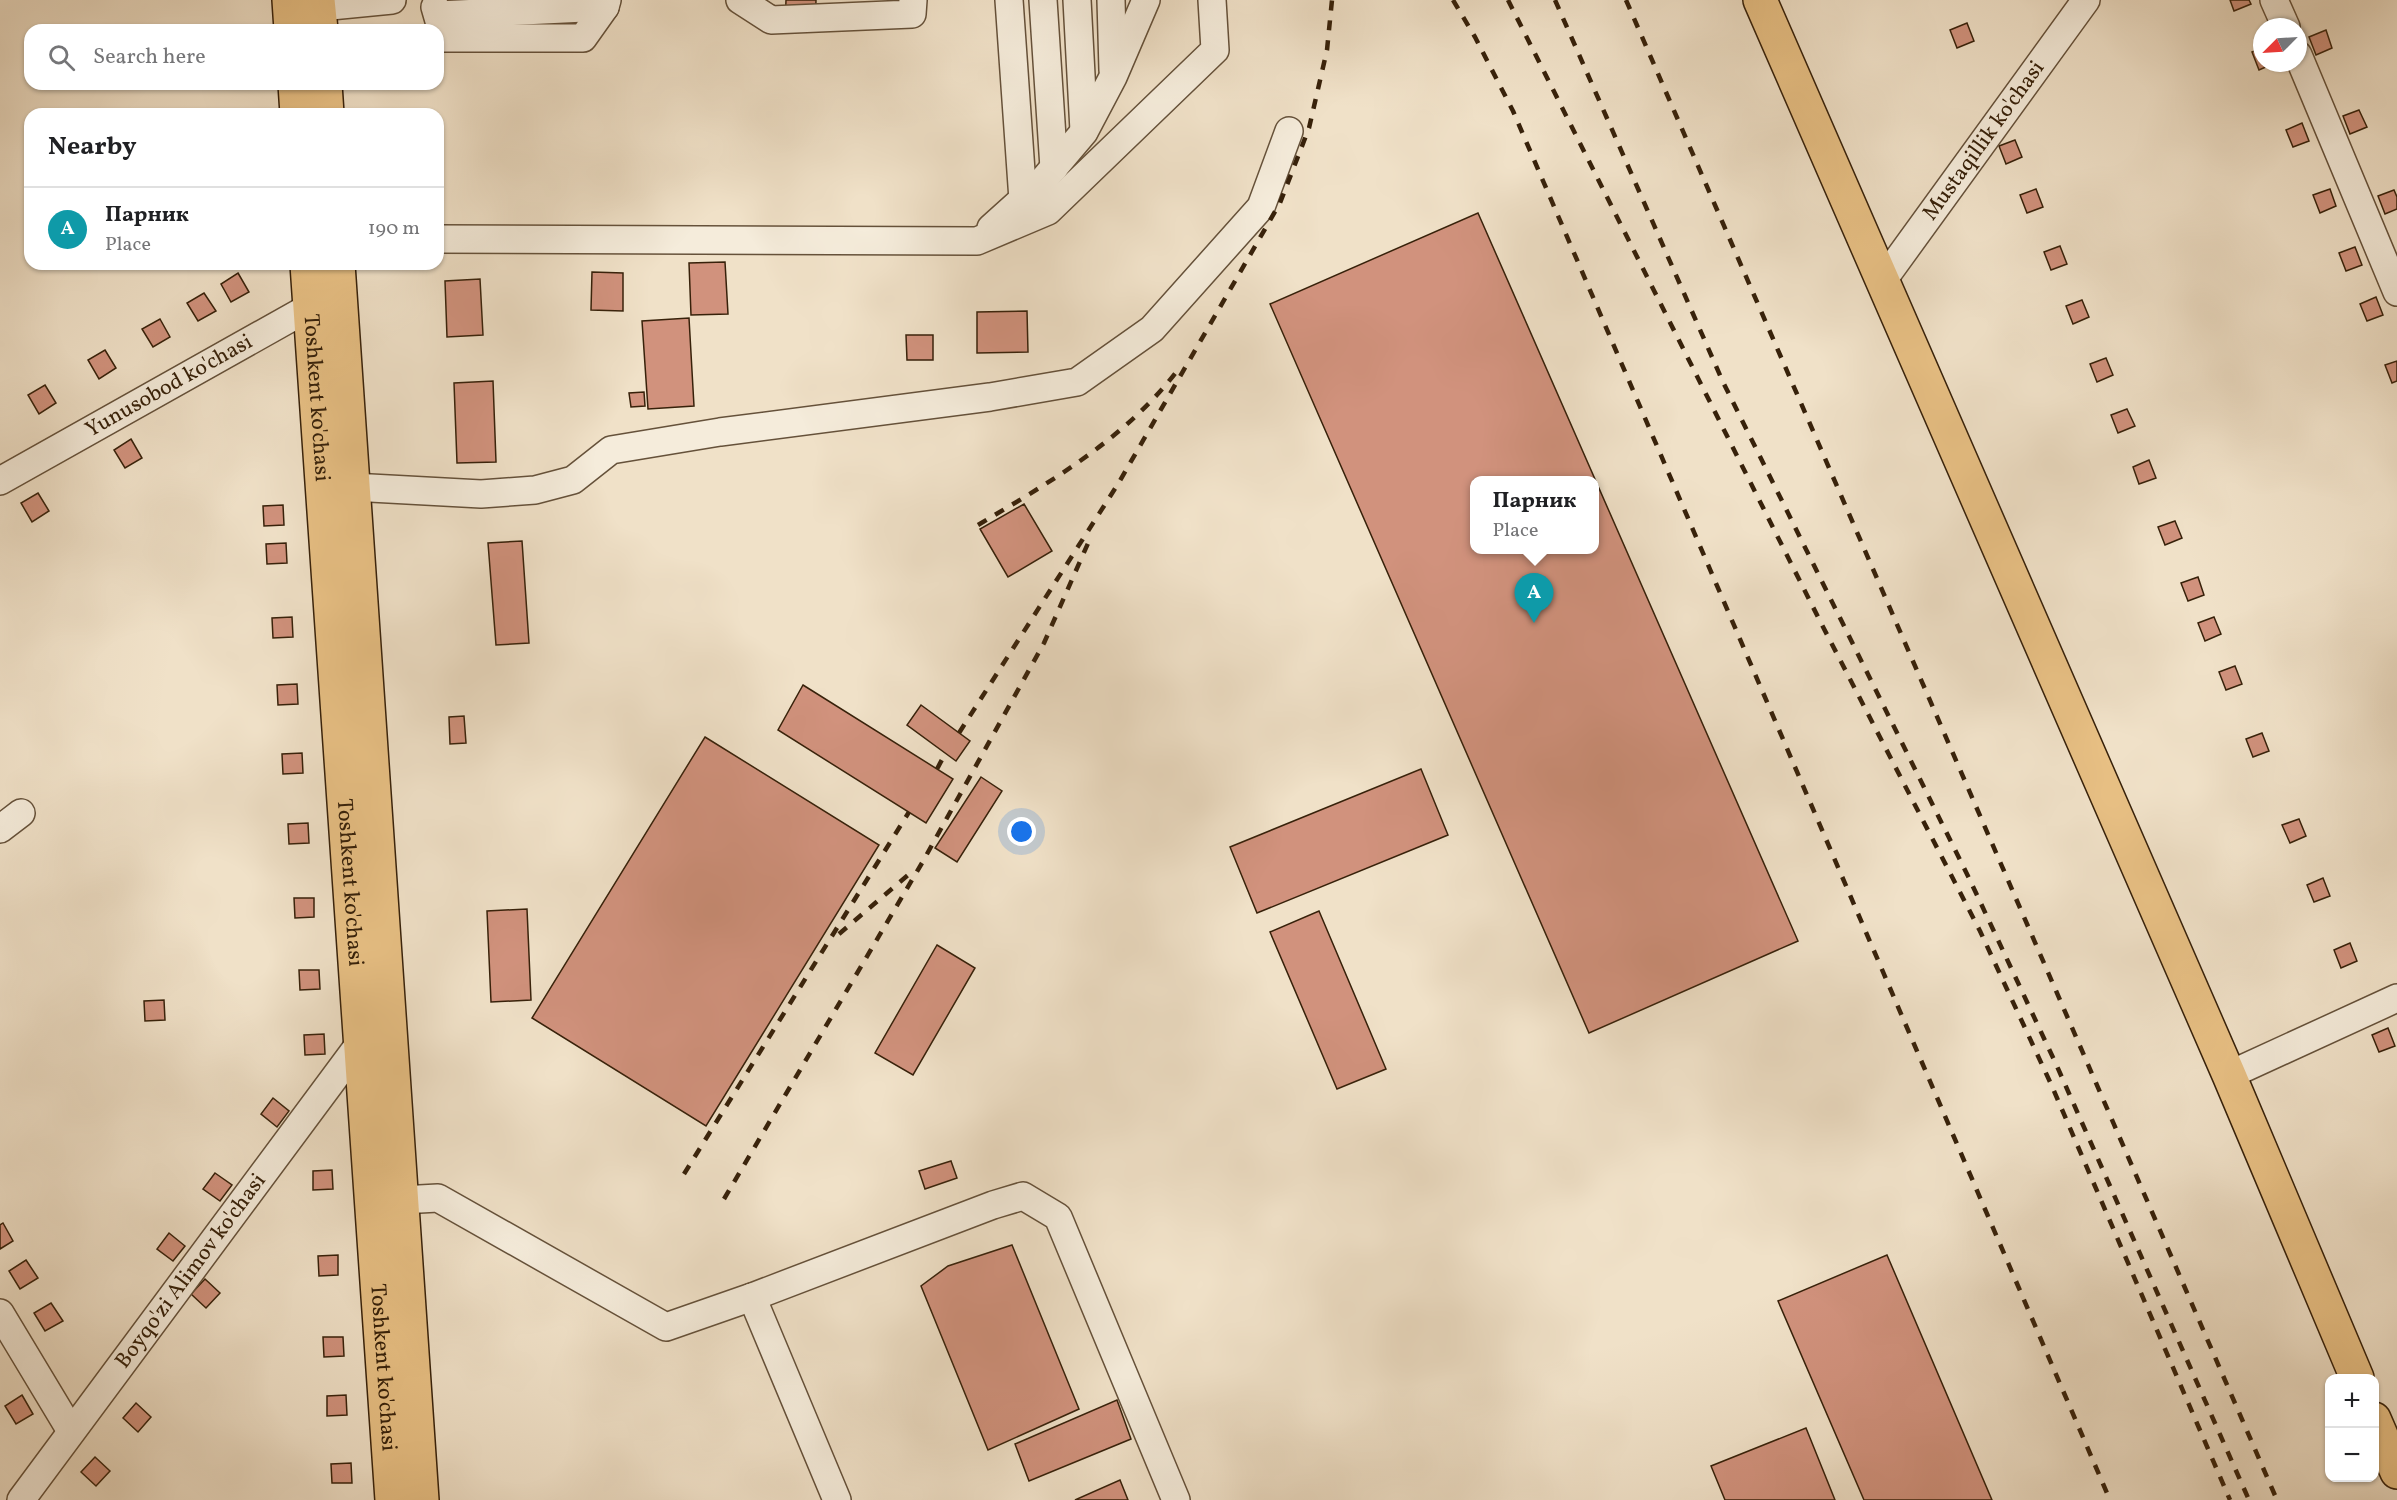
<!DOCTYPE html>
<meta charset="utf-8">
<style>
body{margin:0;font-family:Vollkorn,serif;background:#f6f6f6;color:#202124}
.controls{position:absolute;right:18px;bottom:18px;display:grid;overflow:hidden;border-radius:12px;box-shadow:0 2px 4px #0004}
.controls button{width:54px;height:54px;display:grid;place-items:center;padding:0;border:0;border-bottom:2px solid #e0e0e0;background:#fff;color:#202124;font:30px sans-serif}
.compass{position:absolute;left:2253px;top:18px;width:54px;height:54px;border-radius:50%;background:#fff;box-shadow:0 2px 4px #0004;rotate:246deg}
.you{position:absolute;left:1022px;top:832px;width:21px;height:21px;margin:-15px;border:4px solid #fff;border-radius:50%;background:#1a73e8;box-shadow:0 0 0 9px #1a73e833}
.badge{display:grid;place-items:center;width:39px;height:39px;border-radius:50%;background:#8f2418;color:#fff;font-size:20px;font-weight:700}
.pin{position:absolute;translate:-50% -50px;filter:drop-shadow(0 2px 3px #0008)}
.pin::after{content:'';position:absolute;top:32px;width:21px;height:18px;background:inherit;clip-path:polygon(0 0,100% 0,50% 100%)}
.popup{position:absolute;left:1470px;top:476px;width:129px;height:78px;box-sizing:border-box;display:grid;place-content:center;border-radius:12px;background:#fff;filter:drop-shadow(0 2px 4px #0005);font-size:20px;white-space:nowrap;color:#757577}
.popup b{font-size:22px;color:#202124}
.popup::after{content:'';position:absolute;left:50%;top:100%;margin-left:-12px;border:12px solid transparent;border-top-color:#fff}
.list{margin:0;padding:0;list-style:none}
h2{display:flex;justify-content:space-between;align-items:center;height:78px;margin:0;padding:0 24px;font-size:26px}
h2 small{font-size:20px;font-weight:400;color:#757577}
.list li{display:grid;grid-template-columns:39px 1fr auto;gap:18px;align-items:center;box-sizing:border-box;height:84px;padding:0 24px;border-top:2px solid #e0e0e0}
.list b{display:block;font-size:22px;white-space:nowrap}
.list p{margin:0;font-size:20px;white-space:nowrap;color:#757577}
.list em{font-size:20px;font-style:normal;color:#757577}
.icon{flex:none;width:33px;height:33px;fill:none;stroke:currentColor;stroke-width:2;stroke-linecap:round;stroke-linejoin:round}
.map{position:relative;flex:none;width:2397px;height:1500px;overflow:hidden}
.search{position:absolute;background:#fff;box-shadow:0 2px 4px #0004;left:24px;top:24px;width:420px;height:66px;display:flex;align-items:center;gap:15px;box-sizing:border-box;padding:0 21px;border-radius:18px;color:#757577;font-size:22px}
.panel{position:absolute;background:#fff;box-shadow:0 2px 4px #0004;left:24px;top:108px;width:420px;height:162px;border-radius:18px}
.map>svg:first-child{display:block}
.building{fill:#d1927d;stroke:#37210a;stroke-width:1.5;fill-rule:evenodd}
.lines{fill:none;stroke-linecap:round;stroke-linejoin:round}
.minor-casing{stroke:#65513a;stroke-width:30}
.major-casing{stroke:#37210a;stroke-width:36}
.minor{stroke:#f5ecdb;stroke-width:27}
.major{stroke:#e8c084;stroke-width:33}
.rail{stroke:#37210a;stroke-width:4.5;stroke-dasharray:10 10;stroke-linecap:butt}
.labels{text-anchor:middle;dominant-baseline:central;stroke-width:6;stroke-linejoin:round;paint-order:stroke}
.street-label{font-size:22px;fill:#37210a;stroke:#f5ecdb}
</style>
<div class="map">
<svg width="2397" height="1500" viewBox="0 0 2397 1500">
<rect width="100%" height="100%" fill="#f0e1c8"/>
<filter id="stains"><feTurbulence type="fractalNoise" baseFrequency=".00333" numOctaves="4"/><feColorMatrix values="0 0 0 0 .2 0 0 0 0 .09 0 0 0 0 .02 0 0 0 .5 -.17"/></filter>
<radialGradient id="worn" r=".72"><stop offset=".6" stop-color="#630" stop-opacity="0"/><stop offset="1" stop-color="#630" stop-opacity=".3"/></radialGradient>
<g class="building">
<path d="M786,0h30l-1,28 -30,-1z"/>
<path d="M2230,0h19l2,4 -17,7z"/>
<path d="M1967,23l7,18 -17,7 -7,-18z"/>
<path d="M2326,30l6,18 -16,7 -7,-18z"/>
<path d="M2262,48v15h13l-16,7 -7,-18z"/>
<path d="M2359,110l8,17 -17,7 -7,-18z"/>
<path d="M2302,123l7,18 -16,6 -7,-17z"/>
<path d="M2015,140l7,17 -16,7 -7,-18z"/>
<path d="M2036,189l7,18 -16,6 -7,-18z"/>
<path d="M2330,189l6,17 -16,7 -7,-18z"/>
<path d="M2394,190l3,7v12l-12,5 -7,-18z"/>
<path d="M1478,213l320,728 -209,92 -319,-729zM1474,480h120v70h-120z"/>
<path d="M2060,246l7,18 -16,6 -7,-18z"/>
<path d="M2355,247l7,18 -16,6 -7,-18z"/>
<path d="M725,262l3,52 -37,1 -2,-52z"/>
<path d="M592,272l31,1v38l-32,-1z"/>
<path d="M238,273l11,19 -18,10 -10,-18z"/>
<path d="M480,279l3,56 -36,2 -2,-56z"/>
<path d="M204,293l12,18 -18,10 -11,-18z"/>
<path d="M2376,297l7,18 -16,6 -7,-17z"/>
<path d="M2082,300l7,17 -16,7 -7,-18z"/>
<path d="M1027,311l1,41 -51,1v-41z"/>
<path d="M689,318l5,88 -46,3 -6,-88z"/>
<path d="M160,319l10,18 -17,10 -11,-18z"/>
<path d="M906,335h27v25h-26z"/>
<path d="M105,350l11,18 -17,11 -11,-19z"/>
<path d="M2106,358l7,17 -16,7 -7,-18z"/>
<path d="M2397,361v20l-5,2 -7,-18z"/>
<path d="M493,381l3,81 -39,1 -3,-80z"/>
<path d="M45,385l11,18 -17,11 -11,-19z"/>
<path d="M644,392l1,14 -14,1 -2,-14z"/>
<path d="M2127,409l8,17 -17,7 -7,-18z"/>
<path d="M131,439l11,19 -17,10 -11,-18z"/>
<path d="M2149,460l7,18 -17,6 -6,-17z"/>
<path d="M38,493l11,18 -17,11 -11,-19z"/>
<path d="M1024,504l28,47 -44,26 -28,-48z"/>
<path d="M283,505l1,20 -20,1 -1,-20z"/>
<path d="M2175,521l7,17 -17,7 -7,-18z"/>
<path d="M522,541l7,102 -33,2 -8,-102z"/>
<path d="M286,543l1,20 -20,1 -1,-20z"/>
<path d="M2198,577l6,18 -16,6 -7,-18z"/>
<path d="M292,617l1,20 -20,1 -1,-20z"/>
<path d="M2214,617l7,17 -16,7 -7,-18z"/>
<path d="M2235,666l7,18 -16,6 -7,-18z"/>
<path d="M297,684l1,20 -20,1 -1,-20z"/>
<path d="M803,685l150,94 -27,44 -148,-93z"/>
<path d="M921,705l49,36 -14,20 -49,-36z"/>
<path d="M464,716l2,27 -16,1 -1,-27z"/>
<path d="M2262,733l7,18 -16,6 -7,-18z"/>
<path d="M705,737l174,108 -173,281 -174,-108z"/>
<path d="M302,753l1,20 -20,1 -1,-20z"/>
<path d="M1421,769l27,66 -191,78 -27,-66z"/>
<path d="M981,777l21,14 -45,71 -22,-14z"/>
<path d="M2299,819l7,17 -16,7 -8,-18z"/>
<path d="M308,823l1,20 -20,1 -1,-20z"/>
<path d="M2323,878l7,18 -16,6 -7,-17z"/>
<path d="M294,898h20v19l-19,1z"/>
<path d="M527,909l4,91 -40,2 -4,-91z"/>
<path d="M1319,911l67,158 -49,20 -67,-157z"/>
<path d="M2350,943l7,18 -16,7 -7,-18z"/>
<path d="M937,945l38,23 -62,107 -38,-22z"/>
<path d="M299,970h20l1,19 -20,1z"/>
<path d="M164,1000l1,20 -20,1 -1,-20z"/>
<path d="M2388,1028l7,18 -16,6 -7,-17z"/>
<path d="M324,1034l1,20 -20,1 -1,-20z"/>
<path d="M273,1098l16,13 -12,16 -16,-13z"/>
<path d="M951,1161l6,17 -32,11 -6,-18z"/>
<path d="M332,1170l1,19 -20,1v-19z"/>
<path d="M215,1173l17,12 -12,16 -17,-12z"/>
<path d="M3,1223l10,18 -13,8v-24z"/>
<path d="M169,1233l16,13 -12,15 -16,-12z"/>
<path d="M1012,1245l67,164 -91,41 -67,-164 27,-20z"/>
<path d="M338,1255v20l-19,1 -1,-20z"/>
<path d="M1887,1255l105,245h-128l-86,-199z"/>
<path d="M26,1260l12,18 -18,11 -11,-18z"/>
<path d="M205,1279l15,14 -14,15 -15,-14z"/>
<path d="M51,1303l12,18 -18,10 -11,-18z"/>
<path d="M323,1337h20l1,19 -20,1z"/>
<path d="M22,1395l11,19 -17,10 -11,-18z"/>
<path d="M346,1395l1,20 -20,1v-20z"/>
<path d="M1117,1400l14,39 -102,42 -14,-37z"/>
<path d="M136,1403l15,14 -13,15 -15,-14z"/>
<path d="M1806,1428l29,72h-110l-14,-34z"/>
<path d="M95,1457l15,14 -14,15 -15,-14z"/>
<path d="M351,1463l1,20h-20l-1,-19z"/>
<path d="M1120,1480l8,20h-53z"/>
</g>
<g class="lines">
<g class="minor-casing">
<g id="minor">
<path d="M740,0l31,20 141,-6 1,-14"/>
<path d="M1009,0l14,200"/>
<path d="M1043,0l11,168"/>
<path d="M1077,0l7,131"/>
<path d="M1111,0l2,70"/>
<path d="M2274,0l12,27"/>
<path d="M435,7l9,31h139l22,-31 2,-7"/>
<path d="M300,9l92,-9"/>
<path d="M438,15l167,-8"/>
<path d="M2298,55l99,237"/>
<path d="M991,228l49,-44 44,-52 29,-55 33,-77"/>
<path d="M438,239l539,2 71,-30 167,-161 -3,-50"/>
<path id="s1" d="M1883,280l203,-280"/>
<path id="s2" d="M0,481l326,-183"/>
<path d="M352,487l129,7 54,-4 38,-10 38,-30 109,-18 270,-35 87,-15 75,-53 109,-122 28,-76"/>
<path d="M0,829l21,-16"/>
<path d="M2229,1075l168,-77"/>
<path d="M401,1200l37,-2 228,129 86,-30 241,-92 30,-9 35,21 118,283"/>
<path d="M752,1297l85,203"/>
<path d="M0,1313l71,118"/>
<path id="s3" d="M21,1500l340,-458"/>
</g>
</g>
<g class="major-casing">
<g id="major">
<path d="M289,0l2,30"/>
<path d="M318,0l3,30"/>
<path d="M1760,0l469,1075 128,303"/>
<path d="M295,84l2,30"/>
<path d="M325,84l2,30"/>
<path id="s4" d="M307,264l85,1236"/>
<path d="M338,264l84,1236"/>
<path d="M2374,1419l23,53"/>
</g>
</g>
<use href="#minor" class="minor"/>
<use href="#major" class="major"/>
<g class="rail">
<path d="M1453,0l22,37 38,74 597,1389"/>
<path d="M1508,0l312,621 160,310 71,153 179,416"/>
<path d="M1555,0l168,382 246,496 87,186 193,436"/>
<path d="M1626,0l651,1500"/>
<path d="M978,525c72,-43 147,-86 199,-154"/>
<path d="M959,733l159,-249 162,-281 29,-75 18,-78 5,-50"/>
<path d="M937,769l8,-15"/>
<path d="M839,934l75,-64"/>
<path d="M684,1174l225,-362"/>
<path d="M724,1199l198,-336 122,-220 45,-102"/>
</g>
</g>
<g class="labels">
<g class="street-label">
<text stroke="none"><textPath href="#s1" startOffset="172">Mustaqillik ko'chasi</textPath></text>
<text stroke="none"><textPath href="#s2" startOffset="194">Yunusobod ko'chasi</textPath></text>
<text stroke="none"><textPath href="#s4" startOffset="134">Toshkent ko'chasi</textPath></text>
<text stroke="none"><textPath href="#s4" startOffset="620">Toshkent ko'chasi</textPath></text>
<text stroke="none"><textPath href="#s3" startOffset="285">Boyqo'zi Alimov ko'chasi</textPath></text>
<text stroke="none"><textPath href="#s4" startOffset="1106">Toshkent ko'chasi</textPath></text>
</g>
</g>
<rect width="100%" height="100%" filter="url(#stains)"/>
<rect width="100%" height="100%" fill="url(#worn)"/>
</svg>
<div class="controls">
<button>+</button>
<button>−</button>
</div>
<svg class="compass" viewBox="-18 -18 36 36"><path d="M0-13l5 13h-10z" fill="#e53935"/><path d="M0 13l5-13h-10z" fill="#757577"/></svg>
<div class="you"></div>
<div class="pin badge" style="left:1534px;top:623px;background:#0f9aa8">A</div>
<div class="popup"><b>Парник</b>Place</div>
<div class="search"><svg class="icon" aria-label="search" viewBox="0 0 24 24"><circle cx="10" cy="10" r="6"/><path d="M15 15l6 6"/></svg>Search here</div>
<section class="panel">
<h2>Nearby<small></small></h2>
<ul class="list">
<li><span class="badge" style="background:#0f9aa8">A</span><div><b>Парник</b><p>Place</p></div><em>190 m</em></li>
</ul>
</section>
</div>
